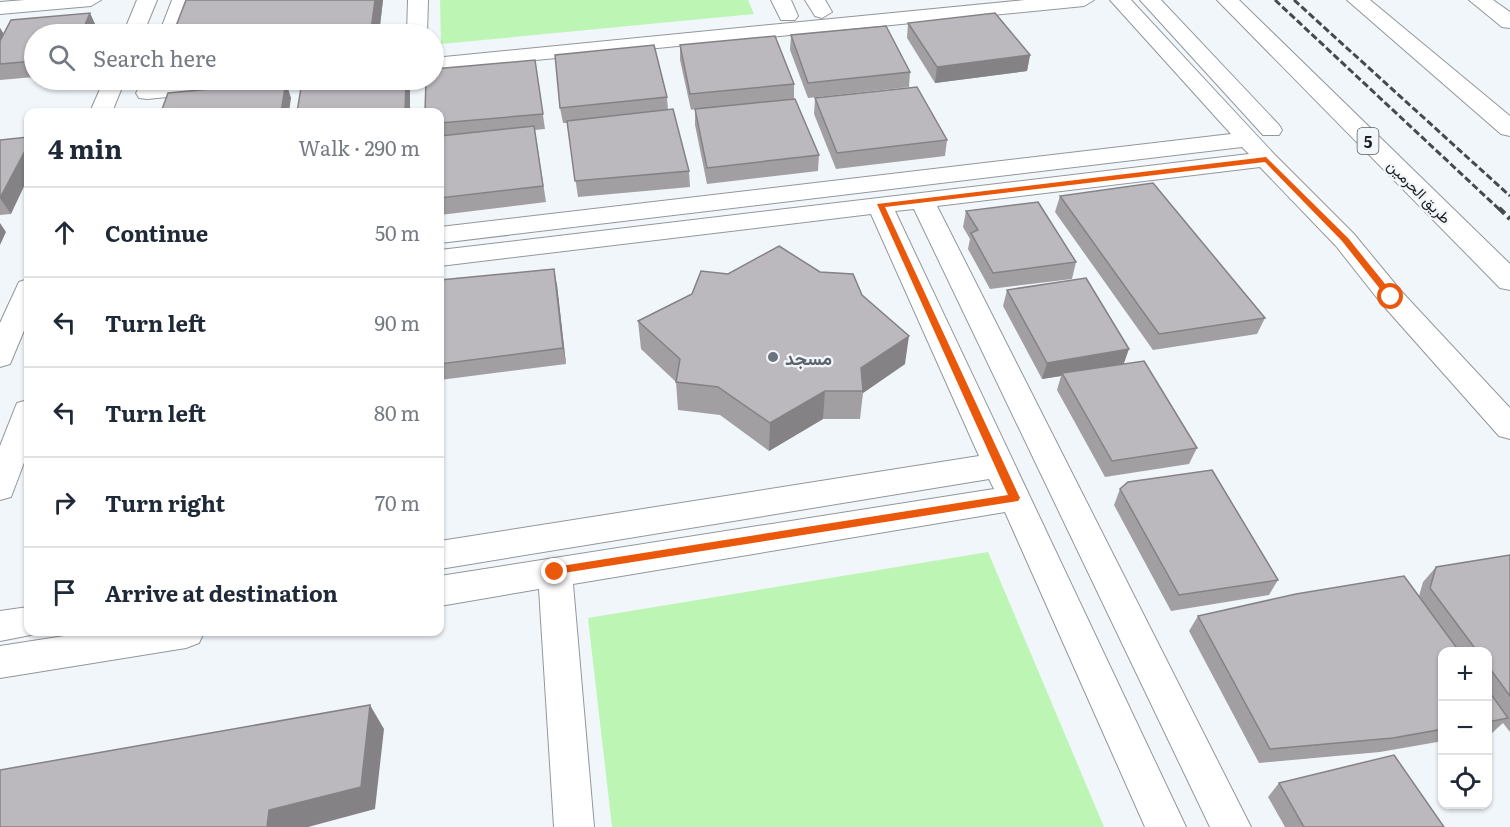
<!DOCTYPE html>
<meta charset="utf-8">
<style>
body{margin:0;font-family:Literata,Vazirmatn,serif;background:#f6f6f7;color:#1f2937}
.controls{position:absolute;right:18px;bottom:18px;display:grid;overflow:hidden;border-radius:12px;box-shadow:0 2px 4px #0004}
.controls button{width:54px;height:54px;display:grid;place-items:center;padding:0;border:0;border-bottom:2px solid #e0e1e3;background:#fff;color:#1f2937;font:30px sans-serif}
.stop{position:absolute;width:18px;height:18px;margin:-14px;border:4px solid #ea580c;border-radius:50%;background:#fff}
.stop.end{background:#ea580c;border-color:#fff;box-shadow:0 2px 6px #0008}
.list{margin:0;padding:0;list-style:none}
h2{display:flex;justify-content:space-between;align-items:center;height:78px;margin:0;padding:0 24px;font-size:26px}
h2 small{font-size:20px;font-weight:400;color:#747a83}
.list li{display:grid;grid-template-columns:39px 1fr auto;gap:18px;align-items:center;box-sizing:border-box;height:90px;padding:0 24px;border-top:2px solid #e0e1e3}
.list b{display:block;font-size:22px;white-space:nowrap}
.list em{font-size:20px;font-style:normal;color:#747a83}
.icon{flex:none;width:33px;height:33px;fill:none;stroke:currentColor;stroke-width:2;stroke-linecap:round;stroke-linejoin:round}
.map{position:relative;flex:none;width:1510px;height:827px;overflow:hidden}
.search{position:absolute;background:#fff;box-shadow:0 2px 4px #0004;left:24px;top:24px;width:420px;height:66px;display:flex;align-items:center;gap:15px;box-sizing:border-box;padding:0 21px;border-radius:33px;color:#747a83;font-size:22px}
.panel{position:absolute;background:#fff;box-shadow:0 2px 4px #0004;left:24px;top:108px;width:420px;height:528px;border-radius:12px}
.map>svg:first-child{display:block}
.green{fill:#bcf5b4}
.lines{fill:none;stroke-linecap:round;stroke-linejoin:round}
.minor-casing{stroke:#92979b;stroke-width:2}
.tertiary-casing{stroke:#92979b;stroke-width:2}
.motorway-casing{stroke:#92979b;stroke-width:2}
.minor{fill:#fff;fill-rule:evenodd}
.tertiary{fill:#fff;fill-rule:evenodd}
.motorway{fill:#fff;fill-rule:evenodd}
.rail-far1{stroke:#474a4b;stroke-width:3;stroke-dasharray:7 3;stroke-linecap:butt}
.rail{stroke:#474a4b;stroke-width:4.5;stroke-dasharray:8 4.5;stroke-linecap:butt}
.wall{fill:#a29fa3}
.shaded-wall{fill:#848285}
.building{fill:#bcb9be;stroke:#848285;stroke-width:1.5}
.route{fill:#ea580c}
.worship-dot{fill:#6b7280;stroke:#f1f6fb;stroke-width:2}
.labels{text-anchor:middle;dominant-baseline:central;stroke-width:4.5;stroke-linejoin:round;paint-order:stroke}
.far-street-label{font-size:15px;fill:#1c1e1f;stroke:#f1f6fb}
.shield{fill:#f1f6fb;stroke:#5c5f61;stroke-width:1.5}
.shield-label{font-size:16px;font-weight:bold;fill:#1c1e1f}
.worship-label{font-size:18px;font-weight:bold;fill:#5b616d;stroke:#f1f6fb;text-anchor:start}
</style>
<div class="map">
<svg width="1510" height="827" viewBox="0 0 1510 827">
<rect width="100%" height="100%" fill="#f1f6fb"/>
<g class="green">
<path d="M440,0h308l6,14 -313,30z"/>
<path d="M988,552l116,275h-492l-24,-209z"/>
</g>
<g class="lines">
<g class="minor-casing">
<g id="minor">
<path d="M25,0h76l-10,6 -91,8v-12z"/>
<path d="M137,0h20l-14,34h-20z"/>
<path d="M172,0h20l-13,34h-20z"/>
<path d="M408,0h20l-1,34h-20z"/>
<path d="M771,0h20l7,16 -3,4h-14z"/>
<path d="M805,0h20l7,12 -10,6 -7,-2z"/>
<path d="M1025,0h69l-10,6 -650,64v-12z"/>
<path d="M1110,0h21l143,154 80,80 47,57 109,117v31l-11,-3 -118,-133 -45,-57 -76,-79 -323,39 314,621h-41l-296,-618 -19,2 291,616h-41l-140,-315 -432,72 21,243h-40l-15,-238 -99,17v-30l554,-87 -5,-10 -549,90v-28l539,-85 -108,-242 -431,52v-16l809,-96 -7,-7 -802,96v-16l791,-93z"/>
<path d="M1140,0h21l118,125 3,5 -3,5h-16z"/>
<path d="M104,80h21l-13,32h-22z"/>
<path d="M220,80h71l-4,4 -7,2 -133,13 -8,-1 -3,-5 3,-5 8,-1z"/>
<path d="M28,279v42l-18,43 -10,3v-44l19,-41z"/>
<path d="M28,400v52l-17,45 -11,3v-54l17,-43z"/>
<path d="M28,607v25l13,1 -41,8v-30z"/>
<path d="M90,632h114l-5,11 -13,5 -186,30v-32z"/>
</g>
</g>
<g class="tertiary-casing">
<path id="tertiary" d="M1469,0h24l17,12v16l-8,-1z"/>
</g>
<g class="motorway-casing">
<g id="motorway">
<path d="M1217,0h22l271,264v26l-10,-2z"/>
<path d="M1347,0h23l140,116v20l-9,-2z"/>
</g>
</g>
<use href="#minor" class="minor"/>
<use href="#tertiary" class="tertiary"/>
<use href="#motorway" class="motorway"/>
<g class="rail-far1">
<path d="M1275,0l225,210"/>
<path d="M1294,0l216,196"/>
</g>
<path class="rail" d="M1499,208l11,11"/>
</g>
<g class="wall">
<path d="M186,0h197l-4,34h-206z"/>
<path d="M908,23l122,32 -3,16 -92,12 -28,-45z"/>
<path d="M0,28l4,6 93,-6 -63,6v43l-34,3z"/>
<path d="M791,35l119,37 -1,15 -101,11 -18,-48z"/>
<path d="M680,45l114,39v15l25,56 -1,16 -111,13 -12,-59v-16l-4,1 -11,-50z"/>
<path d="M535,60l10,69 -10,1 11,72 -106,13v-103z"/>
<path d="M667,97l1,13 21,61 1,16 -112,10 -11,-74h-4l-3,-15z"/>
<path d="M815,98l132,42 -2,16 -109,13 -22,-55z"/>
<path d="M0,140l11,74 -11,1z"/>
<path d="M1060,196l205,122 -8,16 -104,16 -98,-138z"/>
<path d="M966,211l110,51 -4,17 -82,10 -22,-40 2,-10 -7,-12z"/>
<path d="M820,272l42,23 43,69 -42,29 -3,26h-37l-54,32 -49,-36 -42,-5 -2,-28 -35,-33 -3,-28 54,-27 36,-20z"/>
<path d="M440,280l117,5 9,79 -126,16z"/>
<path d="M1007,290l117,74 73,84 -8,16 -84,13 -48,-87 4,-14 -19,3 -39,-73z"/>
<path d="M1120,489l158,91 -9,15 -98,16 -57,-106z"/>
<path d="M1510,555v177l-7,-9 -11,10h-4v-82h-45v90l-63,11 -121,11 -70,-132 9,-15 221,-20 4,-14 13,-15z"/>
<path d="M1279,783l165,44h-159l-17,-30z"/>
</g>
<g class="shaded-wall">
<path d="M375,0h8l-4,34h-6l-2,-4z"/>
<path d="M90,13l7,15 -3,6h-13z"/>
<path d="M0,28l4,7 -4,6z"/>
<path d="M1030,55l-3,16 -92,12 2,-16z"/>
<path d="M406,80h2l2,7v25h-5z"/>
<path d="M286,82l5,16 -2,14h-8z"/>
<path d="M28,145v33l-17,36 -11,-16z"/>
<path d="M0,223l6,9 -6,13z"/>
<path d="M554,269l3,16 9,79 -3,-16z"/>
<path d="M909,336l-4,28 -42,29 -2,-25z"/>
<path d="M1129,349l-6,17 -61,7 -1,3 -19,3 5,-16z"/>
<path d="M825,391l-2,28 -54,32 1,-28z"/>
<path d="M370,705l14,24 -9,80 -67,18h-41l2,-17z"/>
</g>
<g class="building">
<path d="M186,0h189l-4,30 -55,4h-143z"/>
<path d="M90,13l-9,21h-47v27l-34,3v-23l11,-21z"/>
<path d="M995,13l35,42 -93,12 -29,-44z"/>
<path d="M886,26l24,46 -102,11 -17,-48z"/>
<path d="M775,36l19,48 -104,10 -10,-49z"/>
<path d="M654,45l13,52 -107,11 -5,-53z"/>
<path d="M535,60l8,54 -103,9v-11h-15l1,-32h8v-11z"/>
<path d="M325,80h81l-1,32h-108l5,-30z"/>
<path d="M286,82l-5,30h-120l7,-19z"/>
<path d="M917,87l30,53 -110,13 -22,-55z"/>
<path d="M795,99l24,56 -112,13 -12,-59z"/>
<path d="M673,109l16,62 -114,10 -8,-60z"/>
<path d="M534,126l9,60 -103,12v-62z"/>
<path d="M28,137v8l-28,53v-58z"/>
<path d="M1153,183l112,135 -106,16 -99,-138z"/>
<path d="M1038,202l38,60 -83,11 -22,-40 7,-3 -12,-19z"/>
<path d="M779,246l41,26 33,2 9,21 47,41 -48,32 2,23h-38l-55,32 -52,-36 -42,-5 4,-23 -42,-38 54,-27 9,-23 27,3z"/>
<path d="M554,269l9,79 -123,16v-84z"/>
<path d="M1086,278l43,71 -82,14 -40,-73z"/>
<path d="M1144,361l53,87 -85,13 -50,-88z"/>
<path d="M1212,470l66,110 -99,15 -59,-106 8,-7z"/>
<path d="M1510,555v141l-22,-30v-15h-11l-47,-63 6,-21z"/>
<path d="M1404,576l55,75h-16v78l-50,9 -123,11 -72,-133 98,-22z"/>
<path d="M1488,690l20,28 -20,4z"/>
<path d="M370,705l-9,82 -92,23 -2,17h-267v-57z"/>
<path d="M1394,755l50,72h-140l-25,-44z"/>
</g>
<path class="route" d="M1266,157l82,81 46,57v4h-6l-46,-58 -77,-79 -380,45 135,291 -2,3 -467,74 -2,-3 6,-5 453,-72 -131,-291z"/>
<circle class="worship-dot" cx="773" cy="357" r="6"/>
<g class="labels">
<g class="far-street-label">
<text transform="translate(1420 191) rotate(45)">طريق الحرمين</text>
</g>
<rect class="shield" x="1357.5" y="128" width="21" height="26" rx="4.5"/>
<g class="shield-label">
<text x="1368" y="141">5</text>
</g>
<g class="worship-label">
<text x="785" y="357">مسجد</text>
</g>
</g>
</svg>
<div class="controls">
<button>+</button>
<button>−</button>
<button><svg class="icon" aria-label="locate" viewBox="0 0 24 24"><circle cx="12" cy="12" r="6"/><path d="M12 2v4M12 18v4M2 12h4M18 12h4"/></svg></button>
</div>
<div class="stop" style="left:1391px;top:297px"></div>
<div class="stop end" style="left:555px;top:572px"></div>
<div class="search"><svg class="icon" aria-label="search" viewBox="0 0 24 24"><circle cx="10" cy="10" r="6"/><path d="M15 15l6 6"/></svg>Search here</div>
<section class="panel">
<h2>4 min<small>Walk · 290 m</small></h2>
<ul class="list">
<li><svg class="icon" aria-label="ahead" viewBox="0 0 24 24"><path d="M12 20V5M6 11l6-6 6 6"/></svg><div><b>Continue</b></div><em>50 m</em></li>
<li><svg class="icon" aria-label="left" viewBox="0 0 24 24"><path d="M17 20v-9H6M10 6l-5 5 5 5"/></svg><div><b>Turn left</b></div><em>90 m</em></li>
<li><svg class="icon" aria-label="left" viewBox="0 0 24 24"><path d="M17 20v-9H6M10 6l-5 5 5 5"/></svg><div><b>Turn left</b></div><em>80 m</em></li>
<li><svg class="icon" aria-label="right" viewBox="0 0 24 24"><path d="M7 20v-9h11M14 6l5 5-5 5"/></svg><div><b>Turn right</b></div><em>70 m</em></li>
<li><svg class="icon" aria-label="arrive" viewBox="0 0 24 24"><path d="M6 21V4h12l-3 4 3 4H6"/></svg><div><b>Arrive at destination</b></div></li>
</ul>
</section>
</div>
